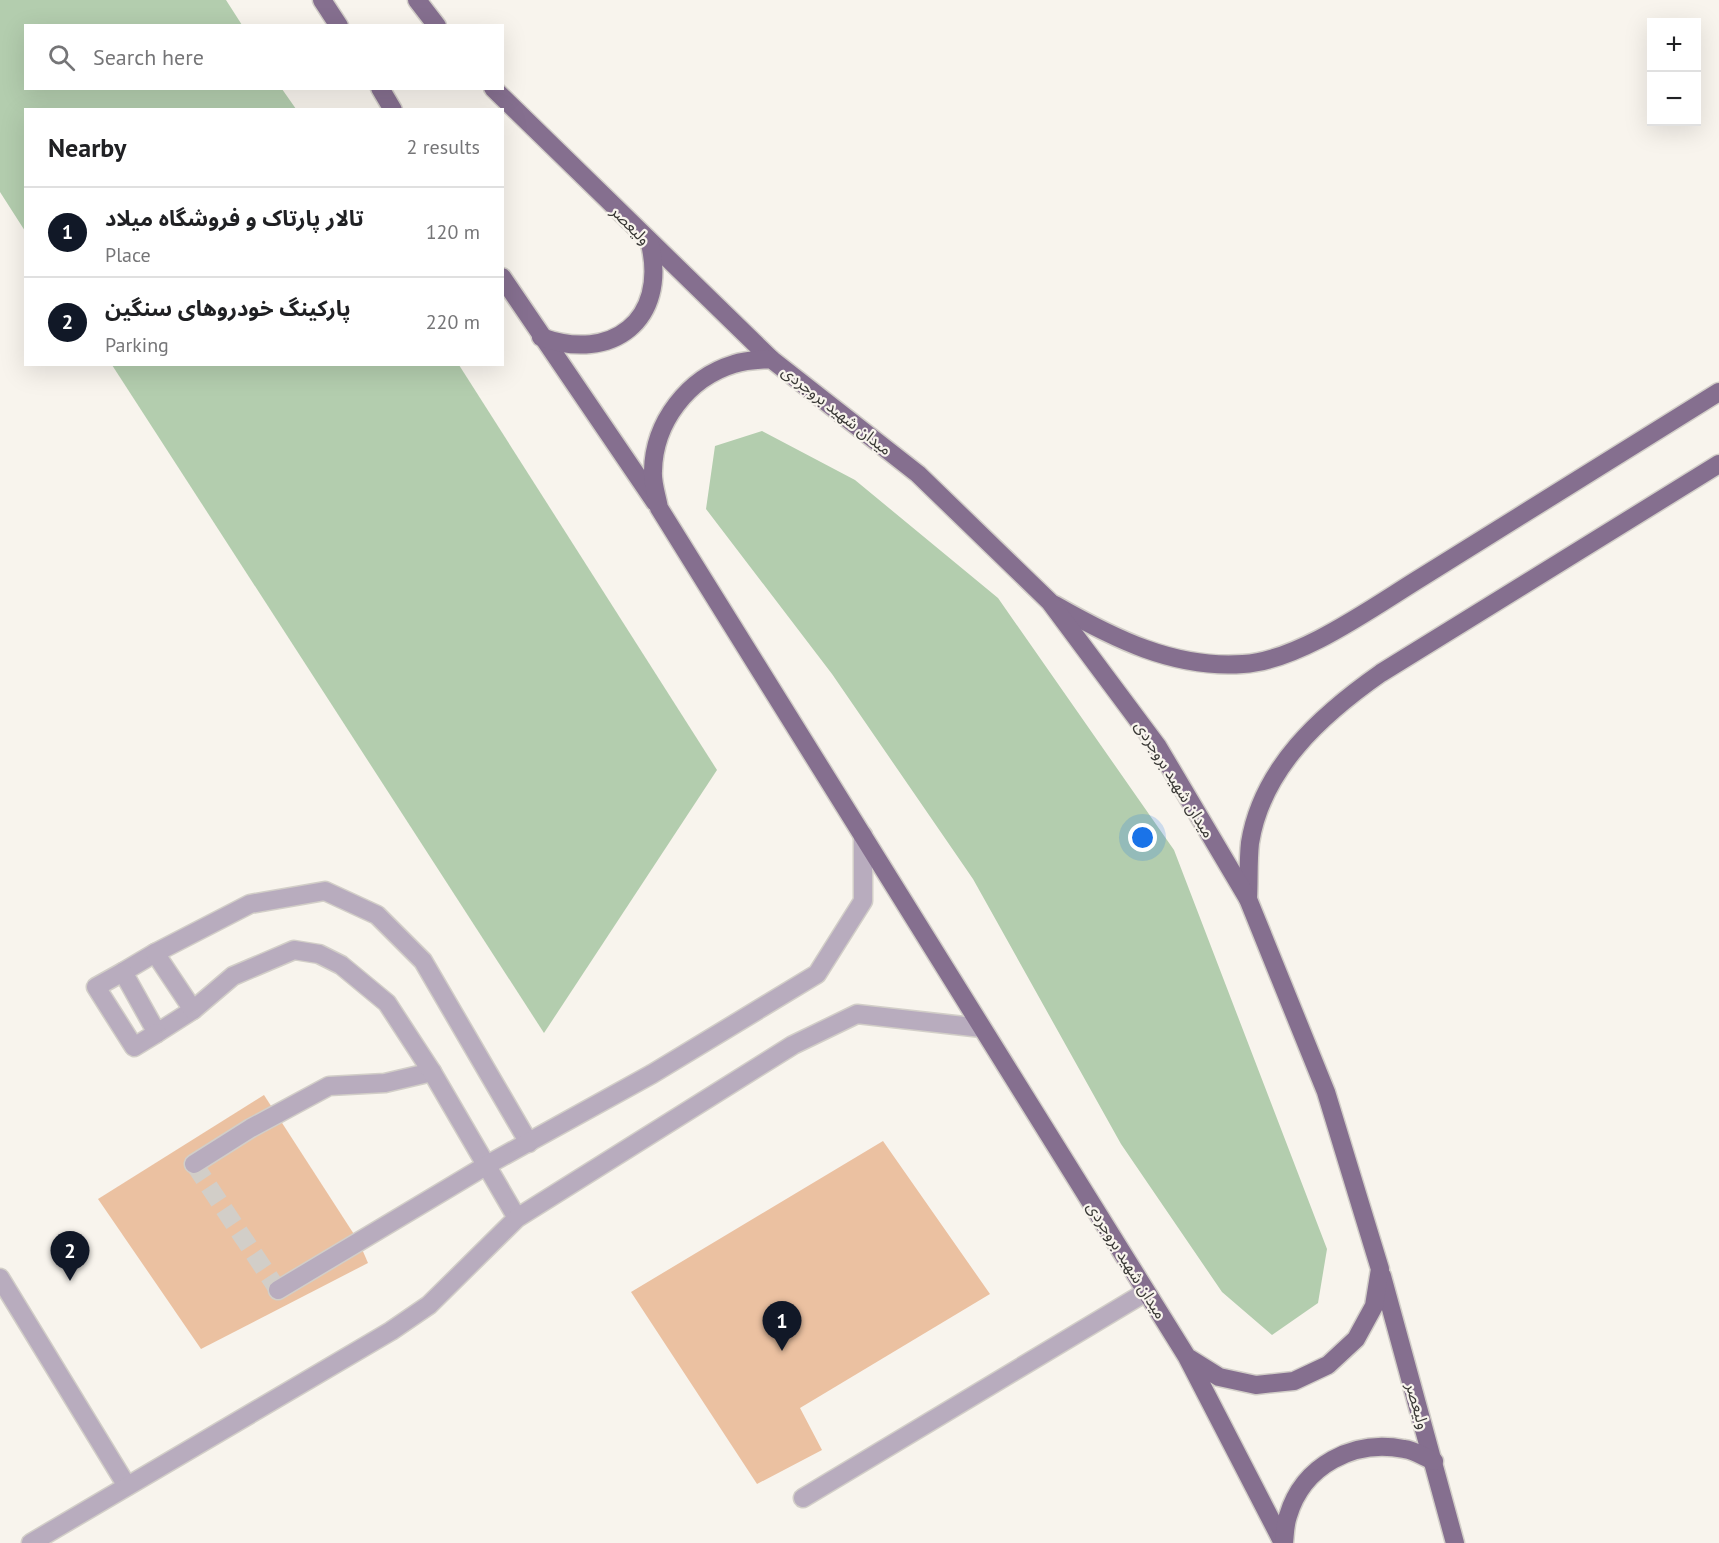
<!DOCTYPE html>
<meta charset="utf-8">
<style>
body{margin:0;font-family:"PT Sans","Noto Sans Arabic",sans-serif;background:#f6f6f6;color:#202124}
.controls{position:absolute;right:18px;top:18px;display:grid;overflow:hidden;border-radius:0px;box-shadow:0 6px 24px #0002}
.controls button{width:54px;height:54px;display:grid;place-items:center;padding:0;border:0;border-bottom:2px solid #e0e0e0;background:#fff;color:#202124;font:30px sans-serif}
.you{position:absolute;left:1143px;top:838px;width:21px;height:21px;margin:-15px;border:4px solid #fff;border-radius:50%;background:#1a73e8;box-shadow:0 0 0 9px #1a73e833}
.badge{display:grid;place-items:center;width:39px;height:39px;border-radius:50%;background:#111827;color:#fff;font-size:20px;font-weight:700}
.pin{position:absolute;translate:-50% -50px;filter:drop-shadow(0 2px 3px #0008)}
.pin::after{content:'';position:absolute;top:32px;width:21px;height:18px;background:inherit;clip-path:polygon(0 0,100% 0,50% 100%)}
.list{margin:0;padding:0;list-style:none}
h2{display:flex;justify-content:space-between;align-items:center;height:78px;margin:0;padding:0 24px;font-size:26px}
h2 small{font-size:20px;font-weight:400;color:#757577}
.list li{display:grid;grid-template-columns:39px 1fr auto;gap:18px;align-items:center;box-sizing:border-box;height:90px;padding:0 24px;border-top:2px solid #e0e0e0}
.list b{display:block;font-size:22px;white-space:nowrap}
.list p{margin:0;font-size:20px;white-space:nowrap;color:#757577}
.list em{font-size:20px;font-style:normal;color:#757577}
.icon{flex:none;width:33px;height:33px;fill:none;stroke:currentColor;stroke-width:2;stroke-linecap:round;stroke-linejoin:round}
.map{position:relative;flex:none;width:1719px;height:1543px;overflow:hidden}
.search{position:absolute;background:#fff;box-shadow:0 6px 24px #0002;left:24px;top:24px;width:480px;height:66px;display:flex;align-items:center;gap:15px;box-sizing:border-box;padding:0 21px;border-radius:0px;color:#757577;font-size:22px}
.panel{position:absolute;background:#fff;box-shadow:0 6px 24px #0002;left:24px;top:108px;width:480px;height:258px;border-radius:0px}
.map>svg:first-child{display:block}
.green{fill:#b3cdae}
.building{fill:#ebc1a1}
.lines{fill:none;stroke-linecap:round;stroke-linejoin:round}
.minor-tunnel{stroke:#d2cec8;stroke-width:18;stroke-dasharray:18 9;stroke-linecap:butt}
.minor-casing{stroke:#d2cec8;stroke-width:21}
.major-casing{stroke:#d2cec8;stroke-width:21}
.minor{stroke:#b8acbe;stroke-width:18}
.major{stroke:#856f8f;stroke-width:18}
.labels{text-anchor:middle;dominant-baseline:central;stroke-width:4.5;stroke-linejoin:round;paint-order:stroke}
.street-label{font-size:16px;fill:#393835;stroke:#f8f4ed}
</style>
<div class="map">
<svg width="1719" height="1543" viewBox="0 0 1719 1543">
<rect width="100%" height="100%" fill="#f8f4ed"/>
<g class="green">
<path d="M0,0h226l16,25 -216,1v62l256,1 14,20 -270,1 -1,121 -25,-39z"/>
<path d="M112,365h347l258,405 -173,263z"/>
<path d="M762,431l93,49 143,118 176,252 153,399 -9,54 -46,32 -50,-43 -101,-148 -148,-265 -141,-205 -126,-165 9,-63z"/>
</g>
<g class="building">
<path d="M264,1095l95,147 9,21 -167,86 -103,-150z"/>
<path d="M883,1141l107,153 -190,114 22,42 -65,34 -126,-192z"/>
</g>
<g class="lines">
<path class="minor-tunnel" d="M194,1164l84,126"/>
<g class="minor-casing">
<g id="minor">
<path d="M155,953l-32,19 34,61 36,-23"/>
<path d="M123,972l-27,15 38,60 23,-14"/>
<path d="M194,1164l57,-36 78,-42 56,-3 47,-11"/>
<path d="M517,1218l-85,-146 -45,-69 -46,-38 -22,-11 -25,-4 -61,26 -40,34 -38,-57 95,-49 75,-13 52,24 46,46 106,182"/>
<path d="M0,1278l127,208"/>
<path d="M278,1290l209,-125 165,-91 165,-100 46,-73v-66"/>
<path d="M803,1498l343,-206"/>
<path d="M31,1543l360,-212 38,-26 88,-87 276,-173 64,-31 125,14"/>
</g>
</g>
<g class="major-casing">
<g id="major">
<path d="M322,0l17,26"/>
<path d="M417,0l20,26"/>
<path d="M380,88l13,22"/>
<path d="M493,88l278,271"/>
<path d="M502,277l153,225"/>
<path d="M541,337c71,26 127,-17 109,-93"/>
<path d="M1055,605c58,33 119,64 188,59 56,-3 130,-57 179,-87 99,-61 198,-123 297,-185"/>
<path d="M1248,899c1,-18 0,-38 2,-56 12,-75 71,-128 131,-170l338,-209"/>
<path d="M1382,1276l73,267"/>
<path d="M1187,1357l32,20 37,8 38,-4 34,-16 28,-26 18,-33 6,-37 -54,-177 -78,-193 -90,-152 -108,-145 -132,-128 -147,-115c-11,1 -25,1 -37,5 -46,14 -80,58 -81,107 -1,12 4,25 6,37l528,849 96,186"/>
<path d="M1284,1543c1,-9 1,-19 4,-27 15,-51 66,-77 116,-67 10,1 20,8 30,12"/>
</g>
</g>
<use href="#minor" class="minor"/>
<use href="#major" class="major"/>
</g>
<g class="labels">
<g class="street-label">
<text transform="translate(631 225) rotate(45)">ولیعصر</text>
<text transform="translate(837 410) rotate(38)">میدان شهید بروجردی</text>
<text transform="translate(1175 779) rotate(58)">میدان شهید بروجردی</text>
<text transform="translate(1127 1260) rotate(58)">میدان شهید بروجردی</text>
<text transform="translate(1418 1406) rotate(74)">ولیعصر</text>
</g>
</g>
</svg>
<div class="controls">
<button>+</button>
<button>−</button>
</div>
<div class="you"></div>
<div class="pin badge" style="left:782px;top:1351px">1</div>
<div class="pin badge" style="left:70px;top:1281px">2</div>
<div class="search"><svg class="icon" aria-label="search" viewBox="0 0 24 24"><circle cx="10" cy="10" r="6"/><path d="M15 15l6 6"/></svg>Search here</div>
<section class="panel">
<h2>Nearby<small>2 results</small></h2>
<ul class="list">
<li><span class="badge">1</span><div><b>تالار پارتاک و فروشگاه میلاد</b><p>Place</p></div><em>120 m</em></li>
<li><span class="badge">2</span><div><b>پارکینگ خودروهای سنگین</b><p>Parking</p></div><em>220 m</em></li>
</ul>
</section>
</div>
